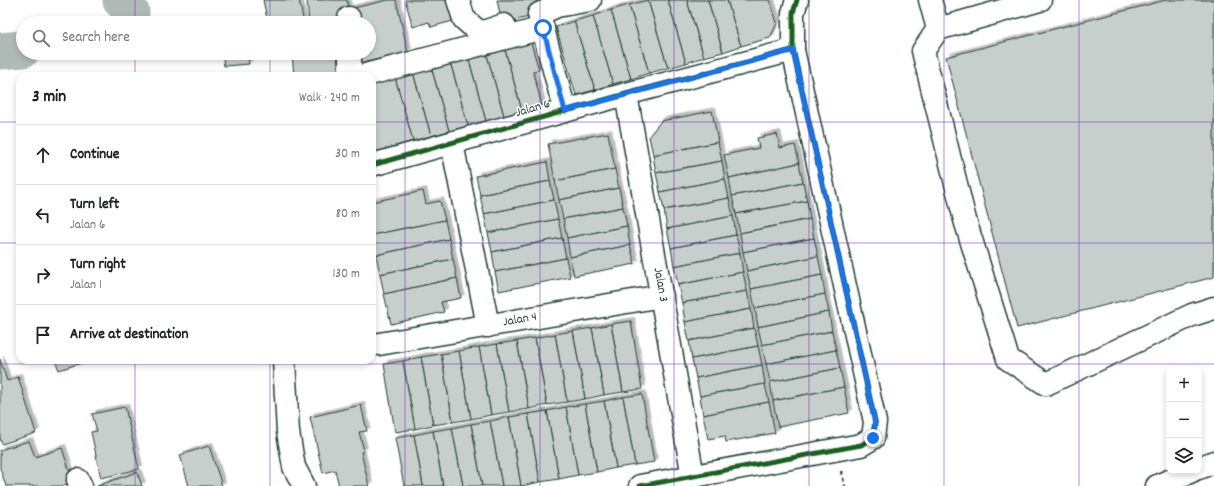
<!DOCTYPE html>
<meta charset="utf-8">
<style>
body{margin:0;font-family:Dekko,sans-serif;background:#f2f2f2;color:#202124}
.controls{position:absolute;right:12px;bottom:12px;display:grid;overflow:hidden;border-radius:8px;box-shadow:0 2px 6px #0003}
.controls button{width:36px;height:36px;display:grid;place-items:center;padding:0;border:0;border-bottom:1px solid #e0e0e0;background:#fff;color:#202124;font:20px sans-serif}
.stop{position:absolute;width:12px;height:12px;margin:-9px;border:3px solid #1a73e8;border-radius:50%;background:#fff}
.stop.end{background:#1a73e8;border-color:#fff;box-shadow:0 1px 4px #0008}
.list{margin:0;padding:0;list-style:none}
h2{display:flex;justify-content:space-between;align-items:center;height:52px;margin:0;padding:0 16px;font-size:17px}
h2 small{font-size:13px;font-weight:400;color:#757577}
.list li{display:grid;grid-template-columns:26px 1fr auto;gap:12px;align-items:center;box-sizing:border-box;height:60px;padding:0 16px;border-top:1px solid #e0e0e0}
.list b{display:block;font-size:15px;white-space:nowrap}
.list p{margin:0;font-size:13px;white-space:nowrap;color:#757577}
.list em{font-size:13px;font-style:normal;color:#757577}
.icon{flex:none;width:22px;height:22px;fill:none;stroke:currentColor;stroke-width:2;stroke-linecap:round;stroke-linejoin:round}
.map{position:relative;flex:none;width:1214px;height:486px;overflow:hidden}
.search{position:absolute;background:#fff;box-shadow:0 2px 6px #0003;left:16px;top:16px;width:360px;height:44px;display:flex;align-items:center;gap:10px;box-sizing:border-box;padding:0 14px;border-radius:22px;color:#757577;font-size:15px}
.panel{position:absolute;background:#fff;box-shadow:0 2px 6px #0003;left:16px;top:72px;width:360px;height:292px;border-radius:12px}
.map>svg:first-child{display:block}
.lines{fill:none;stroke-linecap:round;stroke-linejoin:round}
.river{stroke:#afbab7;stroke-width:37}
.building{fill:#c7cfcc;stroke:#1f3d34;filter:url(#shadow)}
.minor-casing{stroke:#1f3d34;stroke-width:25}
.highway-casing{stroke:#1f3d34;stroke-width:25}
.path{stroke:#1f3d34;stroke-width:2.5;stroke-dasharray:4 3;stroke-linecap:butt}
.minor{stroke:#fff;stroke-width:22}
.highway{stroke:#fff;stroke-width:22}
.cycleway-casing{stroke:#fff;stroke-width:8}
.cycleway{stroke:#1b5e20;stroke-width:5}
.route{stroke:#1a73e8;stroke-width:5}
.grid{fill:none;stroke:#7b2cbf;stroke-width:1;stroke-opacity:0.55}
.labels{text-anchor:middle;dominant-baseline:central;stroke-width:3;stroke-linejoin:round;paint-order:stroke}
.street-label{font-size:13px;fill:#1f3d34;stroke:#fff}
</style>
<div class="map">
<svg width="1214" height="486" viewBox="0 0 1214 486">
<defs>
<filter id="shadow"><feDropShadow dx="3.5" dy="-3.5" stdDeviation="0" flood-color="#0004"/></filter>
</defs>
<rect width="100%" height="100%" fill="#fff"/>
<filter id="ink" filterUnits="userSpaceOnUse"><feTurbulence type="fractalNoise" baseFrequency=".025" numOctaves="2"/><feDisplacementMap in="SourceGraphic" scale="8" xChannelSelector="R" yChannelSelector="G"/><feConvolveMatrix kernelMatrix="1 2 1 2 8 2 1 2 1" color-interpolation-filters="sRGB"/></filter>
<g filter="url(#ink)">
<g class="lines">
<g class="river">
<path d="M121,0l10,12 -1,11"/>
<path d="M0,51l23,-2"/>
</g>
</g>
<g class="building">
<path d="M263,0h36l5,23h-36z"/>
<path d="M307,0h40l2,21 -40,2z"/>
<path d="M388,0h8l12,52 -46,11 -2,-10h9v-30h-17l-3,-14z"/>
<path d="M405,0h49l6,19 -29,8 -2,-5 -16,5z"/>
<path d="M497,0h46l1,6 -10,10 -32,7z"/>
<path d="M648,0l20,68 -19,5 -20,-68z"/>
<path d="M648,0h20l18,63 -18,5z"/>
<path d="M668,0h19l17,57 -18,6z"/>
<path d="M687,0h21l15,52 -19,5z"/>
<path d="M708,0h19l14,46 -18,6z"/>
<path d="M727,0h43l7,23 -7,15 -29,8z"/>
<path d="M1166,0h48v277l-197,51 -71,-271z"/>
<path d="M629,5l20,68 -18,6 -20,-69z"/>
<path d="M611,10l20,69 -18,5 -20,-68z"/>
<path d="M593,16l20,68 -18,6 -21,-69z"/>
<path d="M574,21l21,69 -19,5 -20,-68z"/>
<path d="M529,36l10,34 -6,2 9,33 -20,6 -19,-68z"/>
<path d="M503,43l19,68 -18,5 -19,-68z"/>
<path d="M485,48l19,68 -18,5 -19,-68z"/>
<path d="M222,53h26l1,11 -25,2z"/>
<path d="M292,53h45l2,19 -31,4h-14z"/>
<path d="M467,53l19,68 -18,5 -19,-68z"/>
<path d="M449,58l19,68 -19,5 -19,-68z"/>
<path d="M430,63l19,68 -18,5 -19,-67z"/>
<path d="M412,69l19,67 -18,5 -19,-67z"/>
<path d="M394,74l19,67 -41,12v-73z"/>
<path d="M712,111l6,31 -65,13 -4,-19 12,-15z"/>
<path d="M608,133l7,36 -60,12 -7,-37z"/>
<path d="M777,134l3,14 15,-3 4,18 -70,15 -5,-23 35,-7 -2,-10z"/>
<path d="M718,142l4,19 -66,12 -3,-18z"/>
<path d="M722,161l3,18 -65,13 -4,-19z"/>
<path d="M547,162l3,19 -70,14 -4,-19z"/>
<path d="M799,163l4,19 -71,14 -3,-18z"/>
<path d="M615,169l4,19 -60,12 -4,-19z"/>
<path d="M725,179l4,19 -65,12 -4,-18z"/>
<path d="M550,181l4,19 -70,14 -4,-19z"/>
<path d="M803,182l4,19 -71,13 -4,-18z"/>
<path d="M619,188l4,19 -60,12 -4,-19z"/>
<path d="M423,191l3,13 14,-3 5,19 -73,15v-33z"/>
<path d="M729,198l4,18 -66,13 -3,-19z"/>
<path d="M554,200l4,19 -70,14 -4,-19z"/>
<path d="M807,201l3,18 -70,14 -4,-19z"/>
<path d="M623,207l4,19 -60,12 -4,-19z"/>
<path d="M733,216l3,19 -65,13 -4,-19z"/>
<path d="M558,219l4,19 -70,14 -4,-19z"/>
<path d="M810,219l4,19 -71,14 -3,-19z"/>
<path d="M445,220l4,19 -73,16 -4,-20z"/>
<path d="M627,226l3,19 -60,12 -3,-19z"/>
<path d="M736,235l4,18 -66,13 -3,-18z"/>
<path d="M562,238l4,20 -71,14 -3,-20z"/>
<path d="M814,238l4,18 -71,15 -4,-19z"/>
<path d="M449,239l4,20 -73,15 -4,-19z"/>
<path d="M630,245l5,19 -61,12 -4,-19z"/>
<path d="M740,253l3,19 -65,13 -4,-19z"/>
<path d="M818,256l4,19 -71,14 -4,-18z"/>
<path d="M566,258l4,19 -71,14 -4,-19z"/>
<path d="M453,259l4,19 -73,16 -4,-20z"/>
<path d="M743,272l4,19 -65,12 -4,-18z"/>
<path d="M822,275l3,19 -70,14 -4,-19z"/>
<path d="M457,278l4,20 -20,4 3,10 -53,12 -7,-30z"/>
<path d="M747,291l4,18 -66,13 -3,-19z"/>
<path d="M825,294l4,18 -71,15 -3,-19z"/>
<path d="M751,309l3,19 -65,13 -4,-19z"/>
<path d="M829,312l3,19 -70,14 -4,-18z"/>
<path d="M631,321l11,68 -19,3 -12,-68z"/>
<path d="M611,324l12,68 -19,3 -12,-67z"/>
<path d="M592,328l12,67 -19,4 -12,-68z"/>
<path d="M754,328l4,18 -66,13 -3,-18z"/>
<path d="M573,331l12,68 -18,3 -12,-68z"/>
<path d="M832,331l4,19 -70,14 -4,-19z"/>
<path d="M555,334l12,68 -20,3 -12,-67z"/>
<path d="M535,338l12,67 -18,4 -12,-68z"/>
<path d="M517,341l12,68 -20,3 -12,-68z"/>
<path d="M497,344l12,68 -18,3 -12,-68z"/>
<path d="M758,346l4,19 -66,13 -4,-19z"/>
<path d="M479,347l12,68 -20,4 -12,-68z"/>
<path d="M836,350l4,18 -70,14 -4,-18z"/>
<path d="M459,351l12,68 -18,3 -12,-68z"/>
<path d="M441,354l12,68 -20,3 -12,-68z"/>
<path d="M421,357l12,68 -18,4 -12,-68z"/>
<path d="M0,359l7,22 11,-4 18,56 -34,11 -2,-6z"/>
<path d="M55,360h36l-32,10z"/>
<path d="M403,361l12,68 -20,3 -11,-68z"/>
<path d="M762,365l3,19 -65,12 -4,-18z"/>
<path d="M840,368l4,19 -71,14 -3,-19z"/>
<path d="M765,384l4,18 -66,13 -3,-19z"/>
<path d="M844,387l5,26 -71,14 -5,-26z"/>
<path d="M642,394l12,68 -19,3 -12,-68z"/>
<path d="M623,397l12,68 -19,3 -12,-67z"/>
<path d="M604,401l12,67 -19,4 -12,-68z"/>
<path d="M769,402l6,31 -49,9 -1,-6 -17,3 -5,-24z"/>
<path d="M585,404l12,68 -19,3 -12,-68z"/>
<path d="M361,405l6,26 -8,1 5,19 -3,1 8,34h-30l-4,-16 -12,3 -13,-56z"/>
<path d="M125,407l14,62 -38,9 -10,-46 6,-1 -5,-17z"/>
<path d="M566,407l12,68 -19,4 -12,-68z"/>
<path d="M547,411l12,68 -19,3 -12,-68z"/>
<path d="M528,414l12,68 -19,4 -12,-69z"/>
<path d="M509,417l12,69h-19l-12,-65z"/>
<path d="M490,421l12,65h-20l-11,-62z"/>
<path d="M471,424l11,62h-19l-11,-58z"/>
<path d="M452,428l11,58h-20l-10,-55z"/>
<path d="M433,431l10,55h-20l-9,-51z"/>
<path d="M414,435l9,51h-19l-9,-48z"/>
<path d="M29,441l6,16 27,-9 11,34 -12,4h-55l-6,-18v-18z"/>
<path d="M209,446l13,40h-33l-9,-31z"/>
<path d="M137,472l5,14h-45z"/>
</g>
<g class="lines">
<g class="minor-casing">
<g id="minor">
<path d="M458,0l6,19 16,14 24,-8"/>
<path d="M930,0l8,29"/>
<path d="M1040,0l-102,29 -15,22 42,169 43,139 38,25 146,-69 22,-7"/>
<path d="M349,18v5"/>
<path d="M350,53v23"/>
<path d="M362,76l181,-48"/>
<path d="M626,94l67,383"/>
<path d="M565,111l-26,-97 18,-8 33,-6"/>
<path d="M452,143l36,183"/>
<path d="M372,165l254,-71 167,-44"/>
<path d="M379,344l283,-48"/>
<path d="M284,360l4,72 6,35 10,19"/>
<path d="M78,480l3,6"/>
<path d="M640,486l221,-41 12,-7 2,-16 -82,-372v-37l4,-13"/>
</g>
</g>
<g class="highway-casing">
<g id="highway">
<path d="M1199,468l15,-6"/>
<path d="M1157,486l35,-15"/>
</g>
</g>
<path class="path" d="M841,471l4,15"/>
<use href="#minor" class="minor"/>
<use href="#highway" class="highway"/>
<g class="cycleway-casing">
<g id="cycleway">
<path d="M372,165l254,-71 167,-44"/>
<path d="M640,486l221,-41 12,-7 2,-16 -82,-372v-37l4,-13"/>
</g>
</g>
<use href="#cycleway" class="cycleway"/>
</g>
</g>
<g class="lines" filter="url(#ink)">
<path class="route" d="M543,28l22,83 228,-61 82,372 -2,16"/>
</g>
<path class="grid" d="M135,0v23M270,0v23M405,0v486M540,0v486M674,0v486M809,0v486M944,0v486M1079,0v486M135,53v23M270,53v23M0,122h20M372,122h842M0,243h20M372,243h842M135,360v126M270,360v126M0,364h1214"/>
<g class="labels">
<g class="street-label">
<text transform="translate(533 109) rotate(-16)">Jalan 6</text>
<text transform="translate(660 285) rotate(80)">Jalan 3</text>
<text transform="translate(520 320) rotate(-10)">Jalan 4</text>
</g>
</g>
</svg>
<div class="controls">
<button>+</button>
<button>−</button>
<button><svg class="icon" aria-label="layers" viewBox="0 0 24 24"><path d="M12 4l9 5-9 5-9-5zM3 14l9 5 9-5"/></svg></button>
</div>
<div class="stop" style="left:543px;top:28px"></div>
<div class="stop end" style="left:873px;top:438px"></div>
<div class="search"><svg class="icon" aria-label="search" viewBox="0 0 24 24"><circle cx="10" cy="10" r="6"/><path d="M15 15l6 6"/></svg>Search here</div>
<section class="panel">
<h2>3 min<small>Walk · 240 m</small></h2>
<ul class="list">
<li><svg class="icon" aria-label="ahead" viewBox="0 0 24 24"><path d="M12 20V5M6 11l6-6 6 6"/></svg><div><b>Continue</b></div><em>30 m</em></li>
<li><svg class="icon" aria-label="left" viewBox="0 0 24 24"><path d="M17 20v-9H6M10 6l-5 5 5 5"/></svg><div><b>Turn left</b><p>Jalan 6</p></div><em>80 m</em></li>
<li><svg class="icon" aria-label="right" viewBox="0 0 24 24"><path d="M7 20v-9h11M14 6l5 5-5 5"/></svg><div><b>Turn right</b><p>Jalan 1</p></div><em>130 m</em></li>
<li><svg class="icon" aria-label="arrive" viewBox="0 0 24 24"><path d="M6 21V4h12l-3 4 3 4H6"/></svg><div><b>Arrive at destination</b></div></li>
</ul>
</section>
</div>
